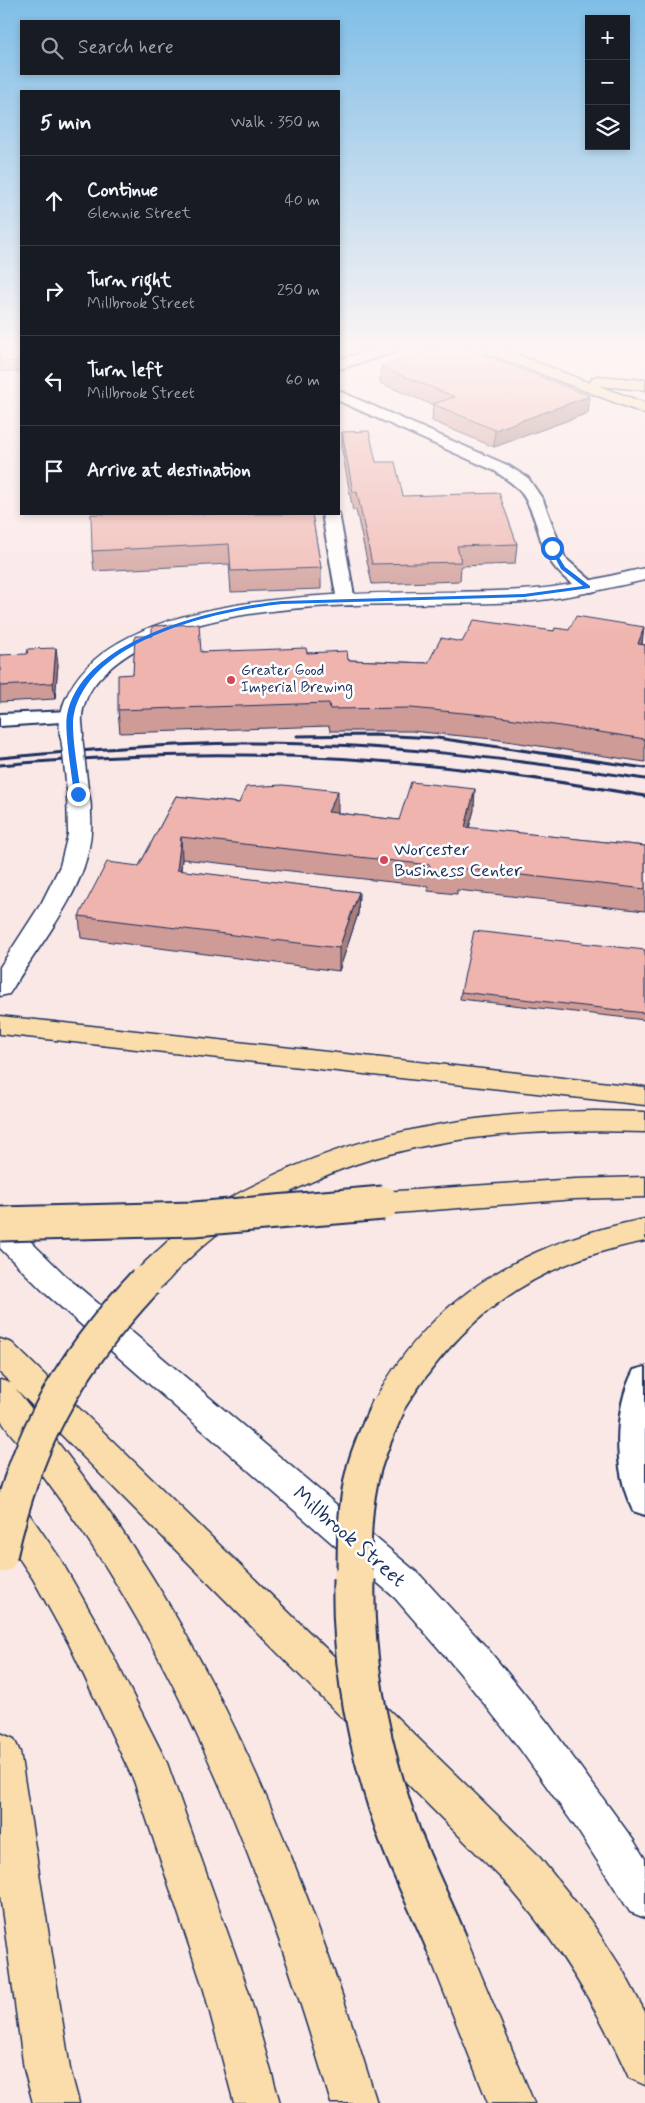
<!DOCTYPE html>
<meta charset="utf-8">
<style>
body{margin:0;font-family:Mynerve,sans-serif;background:#242831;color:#f1f3f6}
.controls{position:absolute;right:15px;top:15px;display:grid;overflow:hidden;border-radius:0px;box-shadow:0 2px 8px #0003}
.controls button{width:45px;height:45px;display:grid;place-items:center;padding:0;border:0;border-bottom:1px solid #363941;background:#171b24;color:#f1f3f6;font:25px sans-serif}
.stop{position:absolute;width:15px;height:15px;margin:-11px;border:4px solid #1a73e8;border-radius:50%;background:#fff}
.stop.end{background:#1a73e8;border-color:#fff;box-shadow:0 1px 5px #0008}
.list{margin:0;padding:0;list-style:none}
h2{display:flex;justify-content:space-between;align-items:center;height:65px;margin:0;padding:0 20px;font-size:21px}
h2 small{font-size:16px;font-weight:400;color:#9ea1a6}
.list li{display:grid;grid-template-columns:32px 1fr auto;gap:15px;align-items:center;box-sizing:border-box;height:90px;padding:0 20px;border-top:1px solid #363941}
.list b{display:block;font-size:19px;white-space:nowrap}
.list p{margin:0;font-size:16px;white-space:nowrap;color:#9ea1a6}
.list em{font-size:16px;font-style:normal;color:#9ea1a6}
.icon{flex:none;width:28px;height:28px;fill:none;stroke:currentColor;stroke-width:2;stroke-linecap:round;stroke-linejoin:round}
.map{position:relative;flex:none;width:645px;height:2103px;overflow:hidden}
.search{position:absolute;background:#171b24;box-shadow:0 2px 8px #0003;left:20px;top:20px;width:320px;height:55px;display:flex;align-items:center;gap:12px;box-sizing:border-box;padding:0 18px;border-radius:0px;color:#9ea1a6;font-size:19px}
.panel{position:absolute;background:#171b24;box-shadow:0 2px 8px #0003;left:20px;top:90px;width:320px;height:425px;border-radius:0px}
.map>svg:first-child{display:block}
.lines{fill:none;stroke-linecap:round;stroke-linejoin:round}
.street-casing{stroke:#1b2f5e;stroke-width:4}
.secondary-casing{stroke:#1b2f5e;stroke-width:3}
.primary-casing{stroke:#1b2f5e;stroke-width:3}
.highway-casing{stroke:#1b2f5e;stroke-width:3}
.street{fill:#fff;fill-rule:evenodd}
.secondary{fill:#fff;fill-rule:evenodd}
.primary{fill:#faddab;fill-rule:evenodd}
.highway{fill:#faddab;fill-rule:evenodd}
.rail{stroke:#1b2f5e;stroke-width:3}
.secondary-bridge-casing{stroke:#1b2f5e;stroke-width:24;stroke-linecap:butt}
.highway-bridge-far1-casing{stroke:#1b2f5e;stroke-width:37;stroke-linecap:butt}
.highway-bridge-casing{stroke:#1b2f5e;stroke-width:45;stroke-linecap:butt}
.secondary-bridge{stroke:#fff;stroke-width:21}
.highway-bridge-far1{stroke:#faddab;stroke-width:33}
.highway-bridge{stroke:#faddab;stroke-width:41}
.wall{fill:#ce9b96;stroke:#1b2f5e}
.shaded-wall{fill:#a77e7a;stroke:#1b2f5e}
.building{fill:#efb4ae;stroke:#1b2f5e}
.route{fill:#1a73e8}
.poi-dot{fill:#d1495b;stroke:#fff;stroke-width:2}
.labels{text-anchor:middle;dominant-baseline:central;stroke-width:5;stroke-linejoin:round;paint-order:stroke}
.far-poi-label{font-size:15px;fill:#1b2f5e;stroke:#fff;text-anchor:start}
.poi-label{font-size:18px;fill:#1b2f5e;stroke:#fff;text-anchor:start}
.near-street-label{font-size:21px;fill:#1b2f5e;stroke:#fff}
</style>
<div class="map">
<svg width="645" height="2103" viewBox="0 0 645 2103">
<rect width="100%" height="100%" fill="#fae8e7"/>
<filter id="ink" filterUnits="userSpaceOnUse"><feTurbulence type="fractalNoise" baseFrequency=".02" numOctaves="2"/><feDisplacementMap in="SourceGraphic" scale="10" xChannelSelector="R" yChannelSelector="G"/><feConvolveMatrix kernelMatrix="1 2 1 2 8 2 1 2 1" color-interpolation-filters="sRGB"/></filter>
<g filter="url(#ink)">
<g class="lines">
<g class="street-casing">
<g id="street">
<path d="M376,349h22l-2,3 -57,17v-9z"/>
<path d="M339,391l168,74 21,13 15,22 22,58 29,25 3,4 -3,4c-10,3 -15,-2 -23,-8 -34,-26 -27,-50 -45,-83 -7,-14 -19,-20 -31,-29l-156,-70z"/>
<path d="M339,513l16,88 -2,4h-14l-2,-4 -15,-87z"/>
<path d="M70,711l7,2 3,4 -3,4 -77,5v-12z"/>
<path d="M645,1367v148l-12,-4c-20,-40 -20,-102 1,-141z"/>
</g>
</g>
<g class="secondary-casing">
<g id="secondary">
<path d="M645,568v12c-41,9 -81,19 -123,22 -117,7 -338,-16 -423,77 -9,10 -16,24 -17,37 -1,10 4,21 -2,30l-8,2 -8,-2c-8,-12 -4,-35 2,-48 55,-124 343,-101 456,-108 42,-2 82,-13 123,-22z"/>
<path d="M78,787l8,2c5,7 5,17 5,26 5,65 -46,120 -78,173l-4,6 -9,2v-29l42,-65 18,-36 8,-32 -1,-40 3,-5z"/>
<path d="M0,1215l11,3 15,19 42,41 353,298 66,72 61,75 86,118 11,18v59l-15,-6 -53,-83 -57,-80 -61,-77 -64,-74 -349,-304 -46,-46z"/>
</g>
</g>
<g class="primary-casing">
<path id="primary" d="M482,349h21l87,34 2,-5 5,-2 48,4v10l-46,-4 46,17v11l-161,-62z"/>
</g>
<g class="highway-casing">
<g id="highway">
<path d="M0,1016l645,71v18l-645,-71z"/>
<path d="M594,1111l51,1v20c-98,-3 -196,1 -289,32 -41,14 -79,34 -117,55 -22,13 -40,30 -59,48 -7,7 -15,19 -24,23 -8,5 -14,3 -22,0l-5,-8c9,-16 26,-28 39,-41 27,-24 56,-41 89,-57 106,-54 219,-71 337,-73z"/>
<path d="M645,1177v20l-70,2 -192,15 -11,-3 -4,-8 4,-8 11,-3 192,-13z"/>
<path d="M645,1219v22c-113,22 -186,77 -245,175l-12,4 -12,-4 -5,-9c58,-111 155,-165 274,-188z"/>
<path d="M0,1339l12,4 524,510 54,67 32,49 23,43v73l-16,-7c-32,-72 -72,-136 -123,-195l-491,-495c60,75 118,152 165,236 86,150 146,314 197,479h-46c-58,-197 -129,-394 -244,-565 -22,-32 -44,-62 -66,-92 -6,-8 -19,-20 -21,-30 0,-11 0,-25 0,-36l11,3 -11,-10z"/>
<path d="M0,1488l14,4 45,65 36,63 72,143 81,227 32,113h-46l-30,-113 -70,-209 -65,-137 -36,-65 -33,-49z"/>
<path d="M0,1733l14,6 6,13 50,317 9,34h-46l-9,-34 -24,-174z"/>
<path d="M447,1922l15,7 72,174h-46l-63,-159 7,-15z"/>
</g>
</g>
<use href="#street" class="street"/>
<use href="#secondary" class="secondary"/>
<use href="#primary" class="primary"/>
<use href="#highway" class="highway"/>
<g class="rail">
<path d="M297,736l76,-1 64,3 208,30"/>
<path d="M0,758c81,-8 161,-14 242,-15 135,-1 270,16 403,36"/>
<path d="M0,765c81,-7 161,-11 242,-10 136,1 270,18 403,41"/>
</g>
<g class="secondary-bridge-casing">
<path id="secondary-bridge" d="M72,741l6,53"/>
</g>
<g class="highway-bridge-far1-casing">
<g id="highway-bridge-far1">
<path d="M0,1224l194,-5 189,-16"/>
<path d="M0,1556c25,-114 66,-189 145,-274"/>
<path d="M354,1580c0,-37 0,-75 10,-112 6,-21 15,-41 24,-61"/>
</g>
</g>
<g class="highway-bridge-casing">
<path id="highway-bridge" d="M354,1579c-2,87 16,175 46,257 14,37 32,72 47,108"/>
</g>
<use href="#secondary-bridge" class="secondary-bridge"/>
<use href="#highway-bridge-far1" class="highway-bridge-far1"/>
<use href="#highway-bridge" class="highway-bridge"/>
</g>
<g class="wall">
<path d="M14,349h7v23l-21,-1v-20l21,2 -7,-2z"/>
<path d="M381,367l207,46 -94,34 -62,-26 1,-16 -53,-22z"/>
<path d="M342,432l34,30 27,34 114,48 -2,20 -54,2 -1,15 -88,3 -16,-74 -3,1 -11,-61z"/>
<path d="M312,514l9,54v21l-90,3 -2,-28 -135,7 -2,-20z"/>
<path d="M644,627l-2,17 3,1v117l-152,-23 -82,-8h-81l-1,-5 -209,7 -2,-23 15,-36 68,-22 106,1 41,7 80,3 34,-21 92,-11z"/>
<path d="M0,655l58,9 -3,35 -55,3z"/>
<path d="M176,796l63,7 99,10 61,7 75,-10 -5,18 176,18v65l-188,-21v4l-29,-3v-5l-246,-27 -1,12 178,21 -1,22 -19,57 -258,-33 -2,-22 60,-50z"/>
<path d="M645,950v70l-185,-21 1,-7z"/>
</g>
<g class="shaded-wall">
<path d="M590,396l-2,17 -94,34 1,-17z"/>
<path d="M644,627l-3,22 -3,-5z"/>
<path d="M56,648l2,16 -3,35 -2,-16z"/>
<path d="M475,789l-1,21 -11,39 2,-22z"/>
<path d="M338,791v22l-10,21v-22z"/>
<path d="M181,837l1,22 -4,33 -1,-22z"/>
<path d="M359,892l-1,22 -19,57v-23z"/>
</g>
<g class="building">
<path d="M437,349h32l121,47 -95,34 -62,-26 22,-7 -74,-30z"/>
<path d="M21,350v12l-21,-1v-10l21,2z"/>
<path d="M369,431l7,31h19l8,34 96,-3 18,51 -60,2 4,16 -89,2 -15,-72h-4l-11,-60z"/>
<path d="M91,514h221l9,54 -90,3 -2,-27 -137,7z"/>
<path d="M576,616l68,11 -6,17 7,1v94l-150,-23 -84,-8 -81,1 -1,-6 -211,7v-35l15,-1 2,-38h17v-10l47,-2 2,28 105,-4 1,5 40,-2 1,9 80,3 13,-25 21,4 12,-22 80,11 1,-3 14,2z"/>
<path d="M56,648l-3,35 -53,3v-31l27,-1 1,-5z"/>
<path d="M411,782l64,7 -10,38 180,19v43l-186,-21 -1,5 -29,-3 1,-5 -249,-28 -4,33 182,22 -20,56 -260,-32 28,-54 32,4 37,-70 63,7 7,-16 37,-2 55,6 -10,21 71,8z"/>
<path d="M474,931l171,19v63l-184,-21z"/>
</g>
</g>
<linearGradient id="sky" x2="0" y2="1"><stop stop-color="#80bee7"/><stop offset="0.54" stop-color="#fdf5f4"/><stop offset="1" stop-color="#fdf5f4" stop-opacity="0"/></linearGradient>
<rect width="645" height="644" fill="url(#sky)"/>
<path class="route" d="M552,546l13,21 25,19v2l-66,9 -242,7c-65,7 -191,34 -208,110 -4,15 5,63 7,80l-3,3 -4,-3c-2,-18 -10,-63 -7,-79 15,-78 150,-107 215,-114l242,-7 59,-8 -22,-17 -11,-21z"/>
<g class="poi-dot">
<circle cx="231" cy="680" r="5"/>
<circle cx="384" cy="860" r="5"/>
</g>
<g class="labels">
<g class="far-poi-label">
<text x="241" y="671">Greater Good<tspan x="241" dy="17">Imperial Brewing</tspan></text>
</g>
<g class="poi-label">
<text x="394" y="850">Worcester<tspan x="394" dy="21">Business Center</tspan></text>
</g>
<g class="near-street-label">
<text transform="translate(349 1537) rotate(41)">Millbrook Street</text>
</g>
</g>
</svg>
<div class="controls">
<button>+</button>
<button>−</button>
<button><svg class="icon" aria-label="layers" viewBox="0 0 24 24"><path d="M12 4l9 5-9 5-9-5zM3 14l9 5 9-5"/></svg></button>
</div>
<div class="stop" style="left:552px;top:548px"></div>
<div class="stop end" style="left:78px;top:794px"></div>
<div class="search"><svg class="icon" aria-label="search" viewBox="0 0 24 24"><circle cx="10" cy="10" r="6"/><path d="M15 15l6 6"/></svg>Search here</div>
<section class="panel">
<h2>5 min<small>Walk · 350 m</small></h2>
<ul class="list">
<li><svg class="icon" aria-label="ahead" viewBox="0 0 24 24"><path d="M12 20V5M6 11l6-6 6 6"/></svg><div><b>Continue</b><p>Glennie Street</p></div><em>40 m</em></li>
<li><svg class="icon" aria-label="right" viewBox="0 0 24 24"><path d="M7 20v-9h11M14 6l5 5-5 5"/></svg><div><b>Turn right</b><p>Millbrook Street</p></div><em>250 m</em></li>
<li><svg class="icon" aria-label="left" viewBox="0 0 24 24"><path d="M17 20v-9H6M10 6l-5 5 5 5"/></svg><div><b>Turn left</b><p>Millbrook Street</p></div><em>60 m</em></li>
<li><svg class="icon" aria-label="arrive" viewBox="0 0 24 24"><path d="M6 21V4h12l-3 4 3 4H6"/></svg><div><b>Arrive at destination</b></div></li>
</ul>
</section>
</div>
